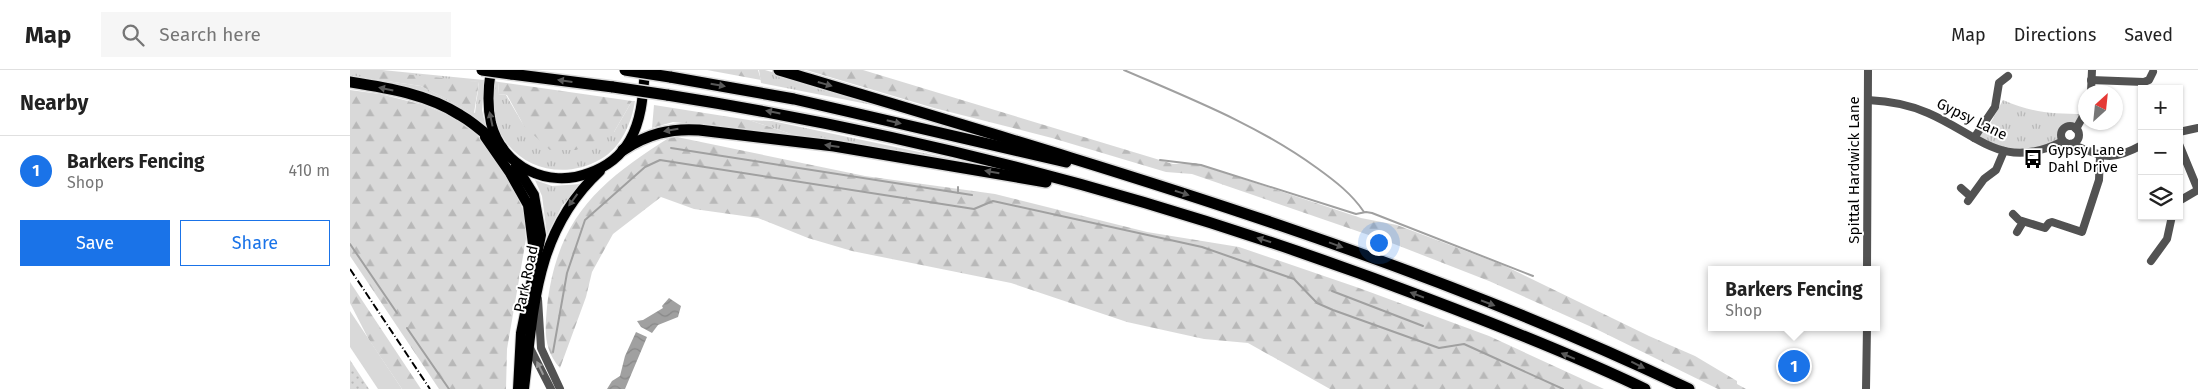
<!DOCTYPE html>
<meta charset="utf-8">
<style>
body{margin:0;font-family:"Fira Sans",sans-serif;background:#f6f6f6;color:#222}
.controls{position:absolute;right:15px;top:15px;display:grid;overflow:hidden;border-radius:0px;box-shadow:0 1px 4px #0004}
.controls button{width:45px;height:45px;display:grid;place-items:center;padding:0;border:0;border-bottom:1px solid #e0e0e0;background:#fff;color:#222;font:25px sans-serif}
.compass{position:absolute;left:1728px;top:15px;width:45px;height:45px;border-radius:50%;background:#fff;box-shadow:0 1px 4px #0004;rotate:27deg}
.you{position:absolute;left:1028px;top:172px;width:18px;height:18px;margin:-12px;border:4px solid #fff;border-radius:50%;background:#1a73e8;box-shadow:0 0 0 8px #1a73e833}
.badge{display:grid;place-items:center;width:32px;height:32px;border-radius:50%;background:#1a73e8;color:#fff;font-size:16px;font-weight:700}
.pin{position:absolute;translate:-50% -50%;border:2px solid #fff;box-shadow:0 1px 5px #0006}
.popup{position:absolute;left:1358px;top:196px;width:172px;height:65px;box-sizing:border-box;display:grid;place-content:center;border-radius:0px;background:#fff;filter:drop-shadow(0 1px 4px #0005);font-size:16px;white-space:nowrap;color:#767676}
.popup b{font-size:19px;color:#222}
.popup::after{content:'';position:absolute;left:50%;top:100%;margin-left:-10px;border:10px solid transparent;border-top-color:#fff}
.list{margin:0;padding:0;list-style:none}
h2{display:flex;justify-content:space-between;align-items:center;height:65px;margin:0;padding:0 20px;font-size:21px}
h2 small{font-size:16px;font-weight:400;color:#767676}
.list li{display:grid;grid-template-columns:32px 1fr auto;gap:15px;align-items:center;box-sizing:border-box;height:70px;padding:0 20px;border-top:1px solid #e0e0e0}
.list b{display:block;font-size:19px;white-space:nowrap}
.list p{margin:0;font-size:16px;white-space:nowrap;color:#767676}
.list em{font-size:16px;font-style:normal;color:#767676}
.actions{display:flex;gap:10px;padding:15px 20px}
.actions a{flex:1;padding:11px 0;border:1px solid #1a73e8;border-radius:0px;text-align:center;font-size:18px;color:#1a73e8}
.actions .main{background:#1a73e8;color:#fff}
.icon{flex:none;width:28px;height:28px;fill:none;stroke:currentColor;stroke-width:2;stroke-linecap:round;stroke-linejoin:round}
.map{position:relative;flex:none;width:1848px;height:319px;overflow:hidden}
header{display:flex;align-items:center;gap:30px;box-sizing:border-box;height:70px;padding:0 25px;background:#fff;border-bottom:1px solid #e0e0e0}
header strong{font-size:24px}
nav{display:flex;gap:28px;margin-inline-start:auto;font-size:18px}
.search{width:350px;height:45px;background:#f6f6f6;display:flex;align-items:center;gap:12px;box-sizing:border-box;padding:0 18px;border-radius:0px;color:#767676;font-size:19px}
main{display:flex}
aside{flex:1;background:#fff}
.map>svg:first-child{display:block}
.grass{fill:url(#grass-tufts);fill-rule:evenodd}
.forest{fill:url(#forest-firs)}
.park{fill:url(#park-dots)}
.pitch{fill:#d9d9d9}
.water{fill:url(#water-waves)}
.lines{fill:none;stroke-linecap:round;stroke-linejoin:round}
.stream{stroke:#a0a0a0;stroke-width:2}
.major-casing{stroke:#dbdbdb;stroke-width:12}
.highway-casing{stroke:#dbdbdb;stroke-width:14}
.minor{stroke:#525252;stroke-width:8}
.major{stroke:#000;stroke-width:10}
.highway{stroke:#000;stroke-width:11}
.rail{stroke:#000;stroke-width:2;stroke-dasharray:8 2.5 1 2.5;stroke-linecap:butt}
.highway-bridge-casing{stroke:#dbdbdb;stroke-width:14;stroke-linecap:butt}
.highway-bridge{stroke:#000;stroke-width:11}
.oneway{fill:#595959}
.oneway2{fill:#979797}
.labels{text-anchor:middle;dominant-baseline:central;stroke-width:4;stroke-linejoin:round;paint-order:stroke}
.street-label{font-size:15px;fill:#000;stroke:#fff}
.poi-label{font-size:15px;fill:#000;stroke:#fff;text-anchor:start}
</style>
<header>
<strong>Map</strong>
<div class="search"><svg class="icon" aria-label="search" viewBox="0 0 24 24"><circle cx="10" cy="10" r="6"/><path d="M15 15l6 6"/></svg>Search here</div>
<nav><a>Map</a><a>Directions</a><a>Saved</a></nav>
</header>
<main>
<aside>
<h2>Nearby<small></small></h2>
<ul class="list">
<li><span class="badge">1</span><div><b>Barkers Fencing</b><p>Shop</p></div><em>410 m</em></li>
</ul>
<div class="actions"><a class="main">Save</a><a>Share</a></div>
</aside>
<div class="map">
<svg width="1848" height="319" viewBox="0 0 1848 319">
<defs>
<pattern id="grass-tufts" width="24" height="20" patternUnits="userSpaceOnUse" patternTransform="scale(1.25)"><rect width="24" height="20" fill="#d9d9d9"/><path d="M3 7l-1-3M5 7V3M7 7l1-3M15 17l-1-3M17 17v-4M19 17l1-3" fill="none" stroke="#b8b8b8"/></pattern>
<pattern id="forest-firs" width="22" height="20" patternUnits="userSpaceOnUse" patternTransform="scale(1.25)"><rect width="22" height="20" fill="#d9d9d9"/><path d="M5 1l3.5 6h-7zM16 11l3.5 6h-7z" fill="#b8b8b8"/></pattern>
<pattern id="park-dots" width="8" height="8" patternUnits="userSpaceOnUse" patternTransform="scale(1.25)"><rect width="8" height="8" fill="#d9d9d9"/><path d="M2 2h.1M6 6h.1" fill="none" stroke="#b8b8b8" stroke-width="1.8" stroke-linecap="round"/></pattern>
<pattern id="water-waves" width="16" height="10" patternUnits="userSpaceOnUse" patternTransform="scale(1.25)"><rect width="16" height="10" fill="#a0a0a0"/><path d="M0 5q4-4 8 0t8 0" fill="none" stroke="#888"/></pattern>
</defs>
<rect width="100%" height="100%" fill="#fff"/>
<g class="grass">
<path d="M0,0h32l102,10 -2,30 5,22 -18,-15 -119,-38zM23,9l106,3 -4,31 -54,-27z"/>
<path d="M409,0h6l138,41 -142,-28z"/>
<path d="M144,11l5,1 -1,12 8,1 18,31 90,6 18,-31h3c-3,21 -14,47 -34,58 -41,24 -92,7 -106,-39 -3,-12 -1,-26 -1,-39z"/>
<path d="M1653,30c30,13 49,14 81,14l-9,14 -7,-2c-7,3 -9,9 -5,15l-49,12 -37,-14 13,-15z"/>
<path d="M399,50l23,1 185,39v2l-163,-27z"/>
<path d="M185,110l17,6 29,-2 -19,22 -15,29 -5,-39z"/>
</g>
<g class="forest">
<path d="M357,0h51l3,10z"/>
<path d="M456,0h57l310,94 22,-1 166,55 36,7 106,40 146,71 46,20 42,25v3l9,5h-28l-122,-60 -107,-48 -100,-39 -197,-68 -26,-2 -114,-34 -118,-30z"/>
<path d="M26,1l103,11 -5,31 -53,-27 -48,-7z"/>
<path d="M149,12l133,19 -18,31 -38,18h-26l-26,-24 -17,-31 -9,-1z"/>
<path d="M0,20l30,4 44,11 33,14 19,15 38,49 10,31 2,25 -19,110 -1,40h-67l-89,-133z"/>
<path d="M304,35l95,15 45,15 -121,-13 -21,6z"/>
<path d="M322,66l193,40 130,18 152,38 92,15 120,41 130,48 115,53h-274l-82,-46 -44,-4 -77,-17 -116,-39 -159,-32 -44,-13 -50,-20 -64,-9 -33,-12 -48,37 -21,38 -6,25 -26,71c-17,-19 -15,-38 -13,-61 10,-90 53,-126 125,-171z"/>
<path d="M0,212l71,107h-19l-33,-49 -19,-37z"/>
</g>
<path class="park" d="M0,290l19,29h-19z"/>
<path class="pitch" d="M0,241l52,78h-24l-28,-42z"/>
<g class="water">
<path d="M319,228l12,8 -3,11 -20,8 -6,8 -11,-6 -4,-6 6,-1 20,-12 -1,-2z"/>
<path d="M286,262l11,5 -22,52h-18l5,-8 8,-5 5,-20z"/>
</g>
<g class="lines">
<g class="stream">
<path d="M774,0c67,29 134,55 193,98 18,13 35,26 47,44"/>
<path d="M321,78l301,47"/>
<path d="M810,90l41,5 155,49 10,-2 6,1 161,63"/>
<path d="M608,117v6"/>
<path d="M0,174l47,69"/>
<path d="M982,221l91,35"/>
<path d="M57,258l42,61"/>
<path d="M203,282l14,-79 18,-53 60,-53 15,-7 314,49 19,-8 209,46 92,32 23,24 16,7 106,38 25,-4 99,45"/>
</g>
<g class="major-casing">
<g id="major">
<path d="M141,0c-3,18 -4,35 0,53 11,44 57,66 98,50 17,-6 32,-17 41,-33 12,-21 13,-46 15,-70"/>
<path d="M135,67l25,36 18,32 6,47"/>
<path d="M166,96l18,29 7,40 -20,98 -3,56"/>
<path d="M174,319c10,-82 11,-158 76,-218"/>
</g>
</g>
<g class="highway-casing">
<g id="highway">
<path d="M429,0c307,92 619,180 910,319"/>
<path d="M161,4l102,13"/>
<path d="M320,7l124,22 272,63"/>
<path d="M0,12c38,6 77,12 110,33 16,9 29,22 42,33"/>
<path d="M317,25c260,41 514,109 759,203 74,28 148,57 219,91"/>
<path d="M273,80c25,-16 47,-22 76,-20l135,16 212,36"/>
</g>
</g>
<g class="minor">
<path d="M1741,10l53,2 5,-2 4,-8"/>
<path d="M1741,22l1,-22"/>
<path d="M1518,30c21,1 40,4 60,13 51,22 75,59 135,28"/>
<circle cx="1720" cy="65" r="9"/>
<path d="M1726,59l10,-18"/>
<path d="M1829,62l19,-4"/>
<path d="M1624,68l21,-31 4,-24 9,-7"/>
<path d="M1721,74c32,12 38,19 71,1"/>
<path d="M1829,74l19,46"/>
<path d="M1611,118l9,8"/>
<path d="M1618,131l16,-22 12,-9 8,-19"/>
<path d="M1829,131l19,-11"/>
<path d="M1663,144l6,6 26,8 4,-5 3,-1 30,10 17,-52 1,-23"/>
<path d="M1667,162l6,-10"/>
<path d="M1801,191l16,-22 5,-23"/>
<path d="M1517,200l1,-200"/>
<path d="M188,229l3,49 19,41"/>
<path d="M179,276l22,43"/>
<path d="M1516,319l1,-62"/>
</g>
<use href="#major" class="major"/>
<use href="#highway" class="highway"/>
<path class="rail" d="M0,199l80,120"/>
<g class="highway-bridge-casing">
<g id="highway-bridge">
<path d="M132,0l29,4"/>
<path d="M275,0l45,7"/>
<path d="M263,17l54,8"/>
</g>
</g>
<use href="#highway-bridge" class="highway-bridge"/>
</g>
<defs><path id="oneway-solid" d="M-6-.8H1V-3.2L6.5 0L1 3.2V.8H-6Z" transform="scale(1.25)"/></defs>
<g class="oneway">
<use href="#oneway-solid" transform="translate(215 11) rotate(-172)"/>
<use href="#oneway-solid" transform="translate(475 14) rotate(16)"/>
<use href="#oneway-solid" transform="translate(368 15) rotate(10)"/>
<use href="#oneway-solid" transform="translate(36 19) rotate(-168)"/>
<use href="#oneway-solid" transform="translate(423 42) rotate(-169)"/>
<use href="#oneway-solid" transform="translate(141 49) rotate(-102)"/>
<use href="#oneway-solid" transform="translate(544 52) rotate(13)"/>
<use href="#oneway-solid" transform="translate(321 60) rotate(170)"/>
<use href="#oneway-solid" transform="translate(482 76) rotate(-172)"/>
<use href="#oneway-solid" transform="translate(642 102) rotate(-170)"/>
<use href="#oneway-solid" transform="translate(832 123) rotate(17)"/>
<use href="#oneway-solid" transform="translate(223 130) rotate(126)"/>
<use href="#oneway-solid" transform="translate(914 170) rotate(-162)"/>
<use href="#oneway-solid" transform="translate(986 175) rotate(20)"/>
<use href="#oneway-solid" transform="translate(1067 225) rotate(-159)"/>
<use href="#oneway-solid" transform="translate(1138 233) rotate(21)"/>
<use href="#oneway-solid" transform="translate(1218 286) rotate(-157)"/>
<use href="#oneway-solid" transform="translate(1288 295) rotate(26)"/>
</g>
<use class="oneway2" href="#oneway-solid" transform="translate(190 298) rotate(-116)"/>
<defs>
<g id="bus-bare" transform="scale(1.5)"><path d="M-5-6H5V4H4V6H2V4H-2V6H-4V4H-5ZM-3.5-4V0h7V-4ZM-3.5 1.2v1.5H-2V1.2ZM2 1.2v1.5H3.5V1.2Z" fill="#000" stroke="#fff" stroke-width="2.5" paint-order="stroke"/></g>
</defs>
<g fill-rule="evenodd">
<use href="#bus-bare" x="1683" y="89"/>
</g>
<g class="labels">
<g class="street-label">
<text transform="translate(1622 49) rotate(26)">Gypsy Lane</text>
<text transform="translate(1504 100) rotate(-90)">Spittal Hardwick Lane</text>
<text transform="translate(176 209) rotate(-78)">Park Road</text>
</g>
<g class="poi-label">
<text x="1698" y="80">Gypsy Lane<tspan x="1698" dy="17">Dahl Drive</tspan></text>
</g>
</g>
</svg>
<div class="controls">
<button>+</button>
<button>−</button>
<button><svg class="icon" aria-label="layers" viewBox="0 0 24 24"><path d="M12 4l9 5-9 5-9-5zM3 14l9 5 9-5"/></svg></button>
</div>
<svg class="compass" viewBox="-18 -18 36 36"><path d="M0-13l5 13h-10z" fill="#e53935"/><path d="M0 13l5-13h-10z" fill="#767676"/></svg>
<div class="you"></div>
<div class="pin badge" style="left:1444px;top:296px">1</div>
<div class="popup"><b>Barkers Fencing</b>Shop</div>
</div>
</main>
